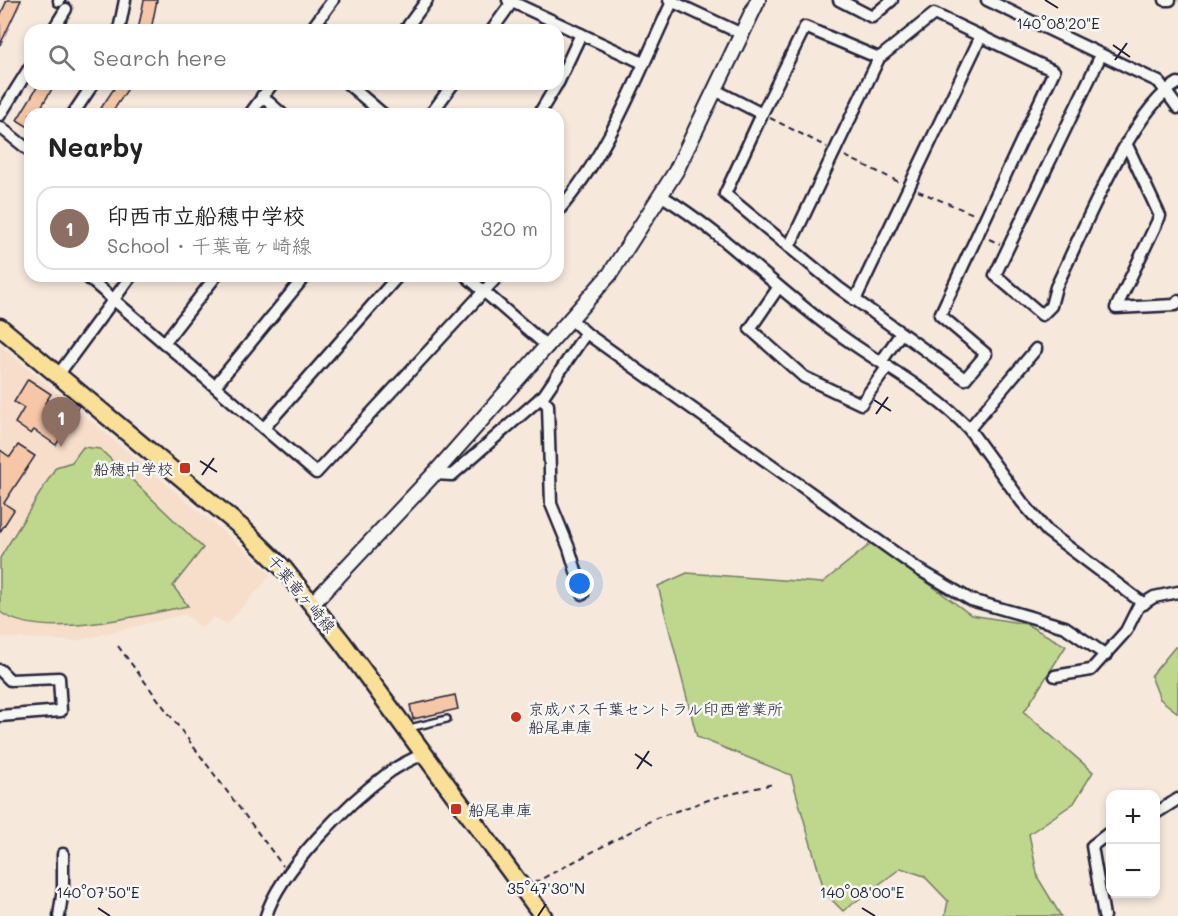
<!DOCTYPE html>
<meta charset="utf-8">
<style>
body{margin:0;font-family:Mali,"Klee One",sans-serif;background:#f2f2f2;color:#222}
.controls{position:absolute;right:18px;bottom:18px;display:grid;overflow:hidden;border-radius:12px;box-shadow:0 3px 9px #0003}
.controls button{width:54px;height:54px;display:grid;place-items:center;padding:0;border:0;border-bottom:2px solid #e0e0e0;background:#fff;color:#222;font:30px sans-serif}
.you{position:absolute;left:580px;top:584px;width:21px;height:21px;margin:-15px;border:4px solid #fff;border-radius:50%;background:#1a73e8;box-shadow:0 0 0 9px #1a73e833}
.badge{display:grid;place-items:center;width:39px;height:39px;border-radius:50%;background:#c8321e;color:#fff;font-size:20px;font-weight:700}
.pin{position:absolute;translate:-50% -50px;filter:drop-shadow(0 2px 3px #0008)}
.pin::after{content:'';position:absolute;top:32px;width:21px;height:18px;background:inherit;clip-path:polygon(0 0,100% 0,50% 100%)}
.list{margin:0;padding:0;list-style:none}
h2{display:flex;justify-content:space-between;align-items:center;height:78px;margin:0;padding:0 24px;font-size:26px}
h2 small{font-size:20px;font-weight:400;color:#767676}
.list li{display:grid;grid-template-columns:39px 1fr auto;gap:18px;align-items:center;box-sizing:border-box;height:84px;margin:0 12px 12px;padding:0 12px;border:2px solid #e0e0e0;border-radius:18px}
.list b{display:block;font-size:22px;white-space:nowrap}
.list p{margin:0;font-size:20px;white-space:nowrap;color:#767676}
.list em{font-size:20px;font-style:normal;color:#767676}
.icon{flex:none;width:33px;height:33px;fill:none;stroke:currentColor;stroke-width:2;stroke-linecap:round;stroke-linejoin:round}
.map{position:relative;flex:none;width:1178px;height:916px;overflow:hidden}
.search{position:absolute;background:#fff;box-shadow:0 3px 9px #0003;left:24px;top:24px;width:540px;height:66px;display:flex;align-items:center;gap:15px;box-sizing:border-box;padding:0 21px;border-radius:18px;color:#767676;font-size:22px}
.panel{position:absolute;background:#fff;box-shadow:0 3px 9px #0003;left:24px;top:108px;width:540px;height:174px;border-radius:18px}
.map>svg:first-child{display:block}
.built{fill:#f6decb}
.green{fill:#bfd78d;stroke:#707c64;stroke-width:1.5}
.building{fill:#f6c7a6;stroke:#22223b;stroke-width:1.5}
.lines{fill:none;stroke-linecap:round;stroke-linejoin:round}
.service-casing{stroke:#22223b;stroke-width:10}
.minor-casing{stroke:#22223b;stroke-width:15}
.tertiary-casing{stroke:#22223b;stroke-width:18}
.primary-casing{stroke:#22223b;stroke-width:21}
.path{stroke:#22223b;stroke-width:2;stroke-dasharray:6 4.5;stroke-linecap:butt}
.service{stroke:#f6f6f2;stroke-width:5}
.minor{stroke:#f6f6f2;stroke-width:10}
.tertiary{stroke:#f6f6f2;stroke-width:14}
.primary{stroke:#fadf96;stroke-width:16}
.ticks{fill:none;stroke:#22223b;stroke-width:2}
.poi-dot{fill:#c8321e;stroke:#f6f6f2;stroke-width:2}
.labels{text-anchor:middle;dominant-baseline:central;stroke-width:5;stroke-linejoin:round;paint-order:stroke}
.poi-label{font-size:16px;fill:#22223b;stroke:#f6f6f2;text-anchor:start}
.street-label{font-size:16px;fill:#22223b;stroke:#f6f6f2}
.ticks-label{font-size:15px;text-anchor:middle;fill:#22223b;stroke:#f6f6f2;stroke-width:5;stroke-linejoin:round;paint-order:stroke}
</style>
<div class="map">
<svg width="1178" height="916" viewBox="0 0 1178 916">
<rect width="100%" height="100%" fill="#f6e8db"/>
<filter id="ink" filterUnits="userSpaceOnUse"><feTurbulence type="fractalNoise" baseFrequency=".0167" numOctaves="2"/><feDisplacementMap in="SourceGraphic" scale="12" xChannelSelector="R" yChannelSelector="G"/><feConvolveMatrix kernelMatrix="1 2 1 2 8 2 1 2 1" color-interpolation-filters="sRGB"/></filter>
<g filter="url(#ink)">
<path class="built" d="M0,345l245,205 26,25 -44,49 -13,-7 -12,11 -17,-14 -109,27 -76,-4z"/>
<g class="green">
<path d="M83,447l17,2 103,99 -30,38 15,20c-49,9 -146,36 -188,6v-54l56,-91 16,-5z"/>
<path d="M873,542l98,73 55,9 40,22 -42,66 69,60 -19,31 -45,31 9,44 23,38h-116l3,-15 -24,-25 -23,-8 -58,43 -18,-18 -34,-118 -94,-38 -39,-151 29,-13 135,10z"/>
<path d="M1175,647h3v66l-18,-14 -9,-23z"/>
</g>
<g class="building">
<path d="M7,0h14l-21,45v-29z"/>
<path d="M144,0h13l-6,30h-13z"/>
<path d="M39,84h16l-18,30h-7v14l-13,-8z"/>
<path d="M117,84h14l-20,30h-14z"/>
<path d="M28,379l23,15 -6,9 14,9 11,-13 9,7 -10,12 3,2 -16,25 -22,-15 -3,4 -16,-11 9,-15 -10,-6z"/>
<path d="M18,445l17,11 -31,47 10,7 -14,22v-82l10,7z"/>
<path d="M455,695l3,14 -45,10 -3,-14z"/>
</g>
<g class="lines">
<g class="service-casing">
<path id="service" d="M409,728l38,-9"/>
</g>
<g class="minor-casing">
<g id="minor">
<path d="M508,0l135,63"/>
<path d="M669,0l73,34"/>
<path d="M839,0l33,17 20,-17"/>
<path d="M987,0l172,82 19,26"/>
<path d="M1165,0h5"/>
<path d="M59,1v-1"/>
<path d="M53,30l13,-21"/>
<path d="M119,30l6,-30"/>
<path d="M311,30l22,-30"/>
<path d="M405,30l22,-30"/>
<path d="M492,30l20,-28"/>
<path d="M1101,55l-106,220 47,40 9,-9 5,-19c24,-49 76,-180 122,-204"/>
<path d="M558,83l23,-49"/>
<path d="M348,84l35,30"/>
<path d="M715,90l47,24 -37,80 114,94 126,91 21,-25 -46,-39 114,-244 -120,-57 -55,44 -74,-31 -43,87"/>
<path d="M262,96l20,18"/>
<path d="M73,114l20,-30"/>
<path d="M250,114l22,-30"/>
<path d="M431,114l22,-30"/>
<path d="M539,114l18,-30"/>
<path d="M0,115l30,-48"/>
<path d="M0,127l30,24"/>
<path d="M1126,143l34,73 -44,92 59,-3 3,-4"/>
<path d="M662,196c63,38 114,93 174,136 44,33 95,57 133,97l67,-80"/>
<path d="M558,211c53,-60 81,-140 115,-211"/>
<path d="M789,247l90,-189"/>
<path d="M86,276l230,197 182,-197"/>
<path d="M466,276l82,71"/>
<path d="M778,288l-28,41 54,48 57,27 27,-38"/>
<path d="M855,300l126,-264"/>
<path d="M572,320l14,13 332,236 53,31 94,27 41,28"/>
<path d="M164,343l52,-67"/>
<path d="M881,362l20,-29"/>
<path d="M58,375l73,-99"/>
<path d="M215,386l90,-110"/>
<path d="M540,398l8,7 3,99 18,44 14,46"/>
<path d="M264,428l134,-152"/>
<path d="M969,429l53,73 25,29 97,73"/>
<path d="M434,474l18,1 92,-80 42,-62"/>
<path d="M0,670l10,10 49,-2 2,33 -61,5"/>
<path d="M1055,676l36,-6 35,-39 12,-24 16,-10 24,-5"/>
<path d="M1156,813l22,-14"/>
<path d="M59,916l4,-27v-35"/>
<path d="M266,916c13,-45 83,-114 121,-142 10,-8 24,-14 36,-20"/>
<path d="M1104,916l-12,-70 18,-14"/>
</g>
</g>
<g class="tertiary-casing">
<path id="tertiary" d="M313,603l121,-129 176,-200 66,-103 82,-171"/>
</g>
<g class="primary-casing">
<path id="primary" d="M0,327l242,201 42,41 58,73 201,274"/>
</g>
<g class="path">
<path d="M770,118l57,29"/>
<path d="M845,156l54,26"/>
<path d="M918,191l58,24"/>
<path d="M989,239l11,5"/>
<path d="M118,646l165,220"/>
<path d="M534,883l122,-65 58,-20 59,-14"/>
</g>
<use href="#service" class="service"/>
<use href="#minor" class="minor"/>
<use href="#tertiary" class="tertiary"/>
<use href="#primary" class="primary"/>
</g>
</g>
<path class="ticks" d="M1045,0l13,8M1113,45l17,12M1115,60l12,-17M874,400l17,11M876,414l12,-17M200,461l17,11M202,475l12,-17M635,754l17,12M637,769l12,-18M98,908l12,8M862,908l13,8M538,916l8,-12"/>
<g class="poi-dot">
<rect x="179" y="462" width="12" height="12" rx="3"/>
<circle cx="516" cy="717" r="6"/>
<rect x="450" y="803" width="12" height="12" rx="3"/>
</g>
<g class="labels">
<g class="poi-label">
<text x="173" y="468" text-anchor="end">船穂中学校</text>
<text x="528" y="708">京成バス千葉セントラル印西営業所<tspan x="528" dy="18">船尾車庫</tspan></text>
<text x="468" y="809">船尾車庫</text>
</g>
<g class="street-label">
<text transform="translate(302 593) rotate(50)">千葉竜ヶ崎線</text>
</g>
</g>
<g class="ticks-label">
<text x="1058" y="29">140°08'20"E</text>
<text x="546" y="894">35°47'30"N</text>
<text x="98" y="898">140°07'50"E</text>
<text x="862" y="898">140°08'00"E</text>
</g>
</svg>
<div class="controls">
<button>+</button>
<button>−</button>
</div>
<div class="you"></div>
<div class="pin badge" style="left:61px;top:447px;background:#8d6e63">1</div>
<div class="search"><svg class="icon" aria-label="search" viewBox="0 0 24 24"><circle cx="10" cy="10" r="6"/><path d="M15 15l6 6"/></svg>Search here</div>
<section class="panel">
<h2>Nearby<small></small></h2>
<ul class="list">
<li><span class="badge" style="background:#8d6e63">1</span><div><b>印西市立船穂中学校</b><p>School · 千葉竜ヶ崎線</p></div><em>320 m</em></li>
</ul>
</section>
</div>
